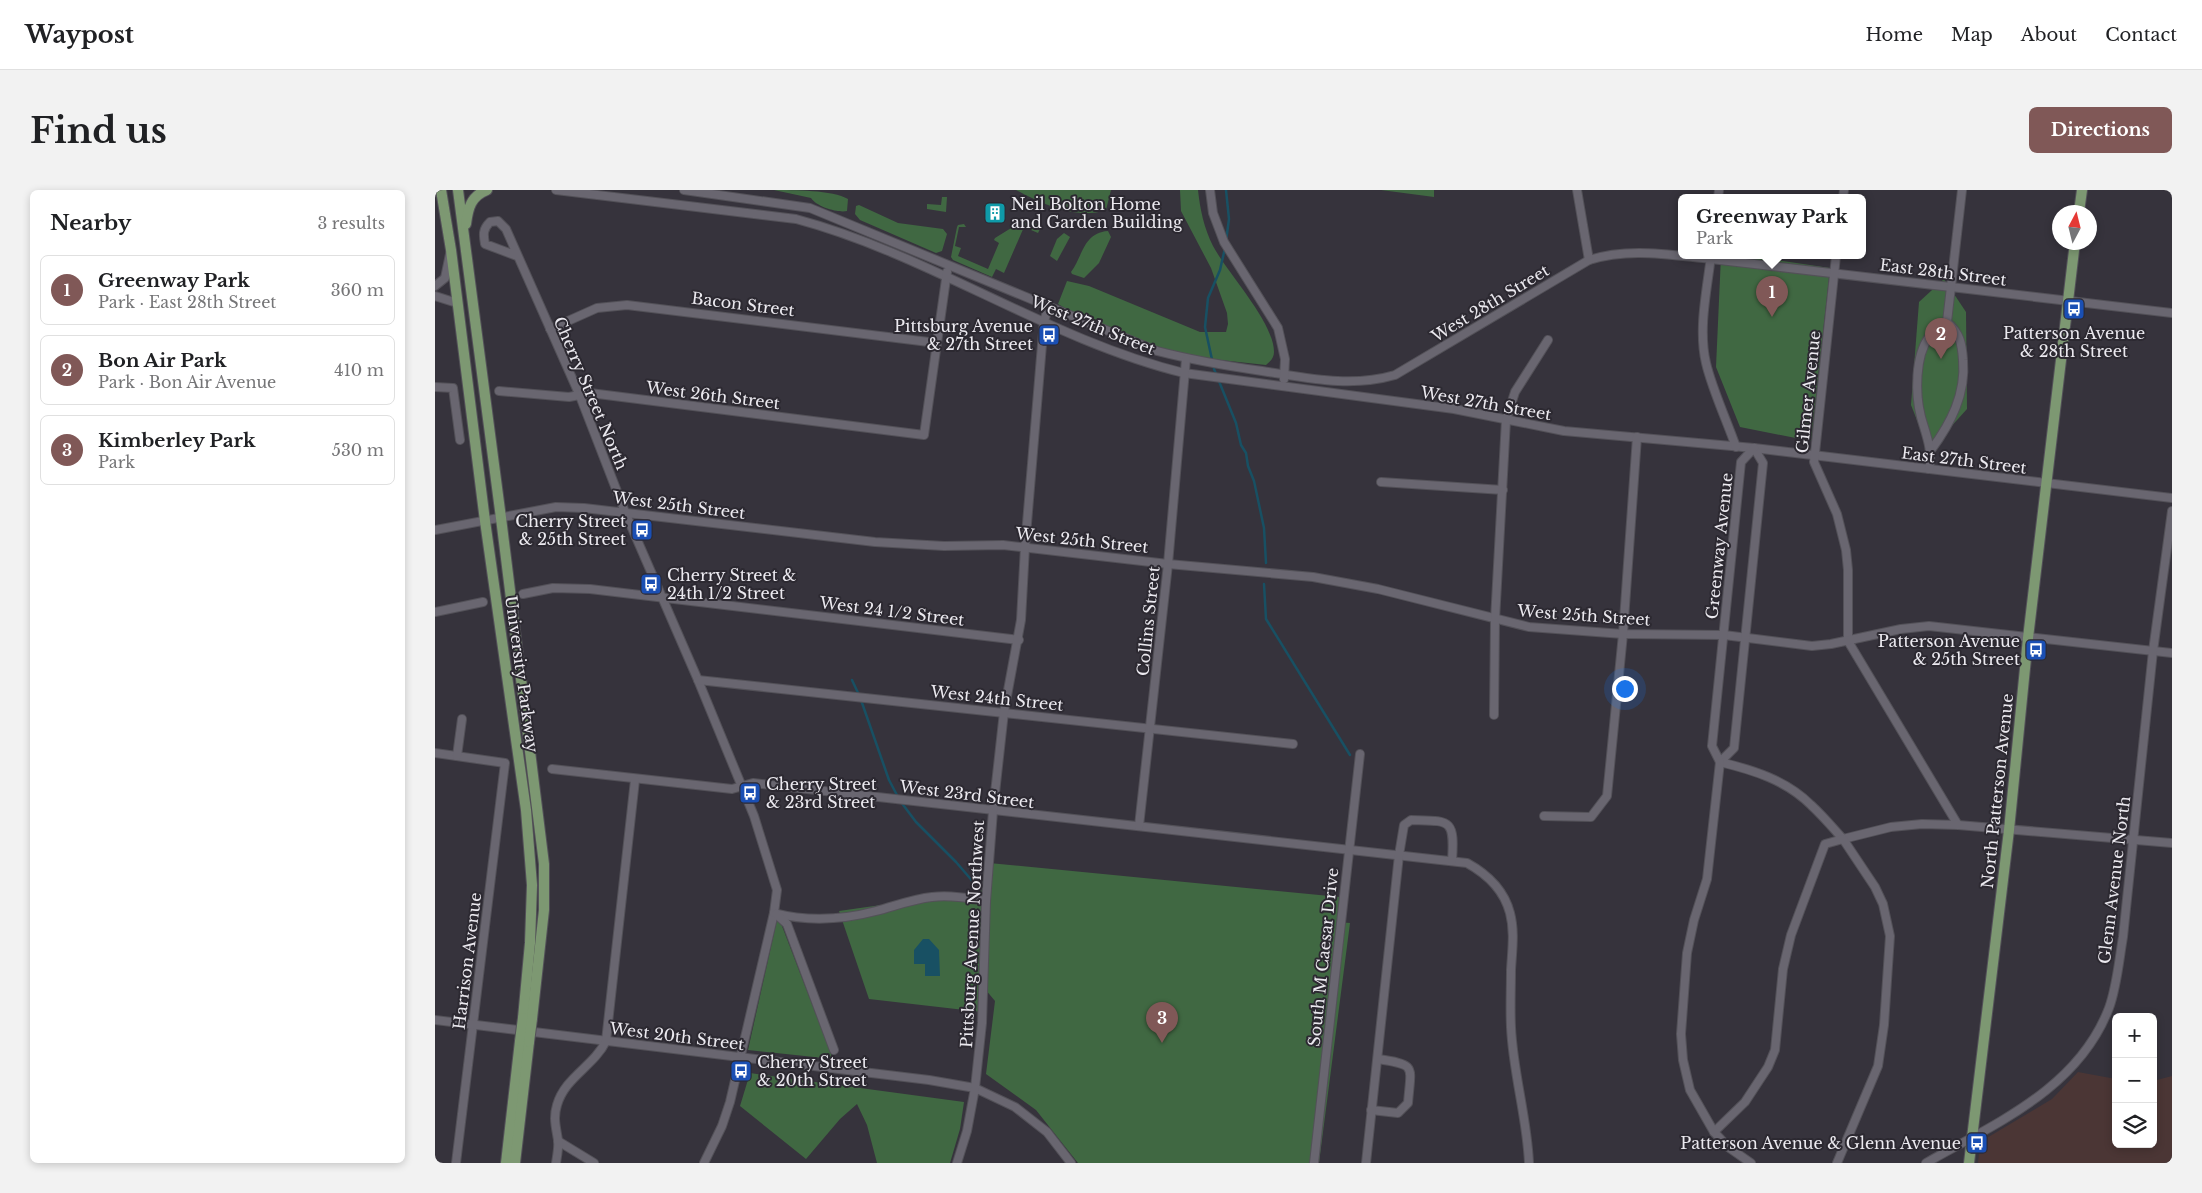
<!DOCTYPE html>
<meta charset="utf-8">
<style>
body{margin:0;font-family:"Libre Baskerville",serif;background:#f2f2f2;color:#202124}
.controls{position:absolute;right:15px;bottom:15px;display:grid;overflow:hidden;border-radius:8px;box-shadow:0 2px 8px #0003}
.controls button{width:45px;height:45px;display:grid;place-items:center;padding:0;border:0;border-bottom:1px solid #e0e0e0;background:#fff;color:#202124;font:25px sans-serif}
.compass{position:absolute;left:1617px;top:15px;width:45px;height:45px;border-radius:50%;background:#fff;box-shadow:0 2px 8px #0003;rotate:7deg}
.you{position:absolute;left:1189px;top:498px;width:18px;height:18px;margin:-12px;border:4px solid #fff;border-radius:50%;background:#1a73e8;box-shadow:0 0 0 8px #1a73e833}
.badge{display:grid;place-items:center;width:32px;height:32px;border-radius:50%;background:#805857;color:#fff;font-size:16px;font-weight:700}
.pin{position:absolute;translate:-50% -41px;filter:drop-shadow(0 1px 2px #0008)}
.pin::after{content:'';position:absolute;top:26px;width:18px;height:15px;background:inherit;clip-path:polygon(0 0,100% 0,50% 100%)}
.popup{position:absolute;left:1243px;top:4px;width:188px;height:65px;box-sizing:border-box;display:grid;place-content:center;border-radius:8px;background:#fff;filter:drop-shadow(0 1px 4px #0005);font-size:16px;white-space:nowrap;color:#757577}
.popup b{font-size:19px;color:#202124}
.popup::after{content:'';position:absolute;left:50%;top:100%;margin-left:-10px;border:10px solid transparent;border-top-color:#fff}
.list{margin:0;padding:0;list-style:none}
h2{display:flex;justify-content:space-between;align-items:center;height:65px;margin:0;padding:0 20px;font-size:21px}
h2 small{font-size:16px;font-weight:400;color:#757577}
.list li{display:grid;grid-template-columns:32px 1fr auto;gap:15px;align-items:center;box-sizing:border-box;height:70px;margin:0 10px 10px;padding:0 10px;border:1px solid #e0e0e0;border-radius:8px}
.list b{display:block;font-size:19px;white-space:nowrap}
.list p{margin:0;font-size:16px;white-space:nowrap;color:#757577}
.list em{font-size:16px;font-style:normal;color:#757577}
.icon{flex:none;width:28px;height:28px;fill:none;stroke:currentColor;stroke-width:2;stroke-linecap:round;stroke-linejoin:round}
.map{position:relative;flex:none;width:1737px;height:973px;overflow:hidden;border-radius:8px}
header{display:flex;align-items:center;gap:30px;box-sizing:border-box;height:70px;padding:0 25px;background:#fff;border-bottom:1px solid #e0e0e0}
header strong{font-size:24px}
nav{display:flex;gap:28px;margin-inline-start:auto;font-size:18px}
.intro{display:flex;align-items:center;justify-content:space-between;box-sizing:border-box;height:120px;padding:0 30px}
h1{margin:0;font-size:35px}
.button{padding:12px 22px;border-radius:8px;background:#805857;color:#fff;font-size:18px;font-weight:700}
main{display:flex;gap:30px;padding:0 30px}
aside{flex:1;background:#fff;border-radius:8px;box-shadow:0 2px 8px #0003}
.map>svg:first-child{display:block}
.industrial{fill:#4b3635}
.green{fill:#406842}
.water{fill:#185063}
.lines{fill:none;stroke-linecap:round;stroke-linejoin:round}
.stream{stroke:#185063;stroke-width:2.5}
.minor-casing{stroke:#535158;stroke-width:10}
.major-casing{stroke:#535158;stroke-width:12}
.minor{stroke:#696670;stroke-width:8}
.major{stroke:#7d9872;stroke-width:10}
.major-bridge-casing{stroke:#535158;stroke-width:12;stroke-linecap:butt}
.major-bridge{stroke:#7d9872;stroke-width:10}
.labels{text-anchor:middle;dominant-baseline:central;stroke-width:4;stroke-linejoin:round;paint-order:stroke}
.poi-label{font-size:16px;fill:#ebe9ef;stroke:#2c2931;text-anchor:start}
.street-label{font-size:16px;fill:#ebe9ef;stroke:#2c2931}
</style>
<header>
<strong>Waypost</strong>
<nav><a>Home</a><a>Map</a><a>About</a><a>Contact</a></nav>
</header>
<div class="intro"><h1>Find us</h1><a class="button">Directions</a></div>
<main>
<aside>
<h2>Nearby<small>3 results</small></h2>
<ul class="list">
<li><span class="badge">1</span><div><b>Greenway Park</b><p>Park · East 28th Street</p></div><em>360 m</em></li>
<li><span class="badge">2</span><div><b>Bon Air Park</b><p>Park · Bon Air Avenue</p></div><em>410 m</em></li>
<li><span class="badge">3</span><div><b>Kimberley Park</b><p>Park</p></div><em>530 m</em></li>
</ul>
</aside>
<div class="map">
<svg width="1737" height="973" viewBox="0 0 1737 973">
<rect width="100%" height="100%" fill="#36333c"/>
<path class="industrial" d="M1643,882l38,7v65h37v-63l19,-5v87h-194l2,-21 72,-43z"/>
<g class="green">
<path d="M339,0c19,0 59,0 74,9l-1,12c-9,2 -30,-4 -36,-13z"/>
<path d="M581,0h95l-5,20c-30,10 -63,-6 -90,-20z"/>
<path d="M745,0h18c2,19 6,38 15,56 15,28 61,76 61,106 0,6 -4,10 -8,13l-73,-8 -32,-9 -91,-37 -12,-7 9,-23 22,5 111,46h26l2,-8 -1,-11 -16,-45 -30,-57z"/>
<path d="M946,0h53v7z"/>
<path d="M507,7h5l-1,15 -19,-3v-5l14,1z"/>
<path d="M424,15l39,18 45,6 4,5 -5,17 -6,2 -76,-33 -5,-6 1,-8z"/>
<path d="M586,32l21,3 -4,8 -14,-6 -20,46 -8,-4 -4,8 -39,-17 -2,-3 6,-30 1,-2 6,-1 2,3h-7l-4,19 6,2 -3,8 30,13 11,-26 -5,-3 1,-2z"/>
<path d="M673,41l3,6 -12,26 -15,15 -12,-4 -1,-2c12,-16 12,-39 37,-41z"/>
<path d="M629,43l6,4 -13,24 -7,-5 7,-17z"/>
<path d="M1286,66h28l81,12 -19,173 -71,-14 -24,-60z"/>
<path d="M1509,89l22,33 1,97 -38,42 -18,-46 8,-103z"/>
<path d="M554,673l351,34 -2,25 12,1 -31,240h-241l-42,-53 -50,-36 9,-73 -10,-12 -3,23 -113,-13 -30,-88 147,-21z"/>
<path d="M342,730l5,6 51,133 -85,-9z"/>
<path d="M315,883l214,29 -4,27 -10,34h-73l-10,-38 -10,-21 -17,15 -34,40 -66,-53z"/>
</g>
<path class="water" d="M488,749h6l10,11 1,26h-15v-12h-11v-14z"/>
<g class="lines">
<g class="stream">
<path d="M791,51l3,-22 -3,-29"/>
<path d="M790,58l-5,22 -12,28 -3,29 9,42 22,54 5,22 5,8 2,13 6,15 10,47 2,35"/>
<path d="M829,394l2,35 84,136"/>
<path d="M417,490l7,15"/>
<path d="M426,510l28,80 9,17"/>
<path d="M466,612l15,20 40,40 19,22"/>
</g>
<g class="minor-casing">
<g id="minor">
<path d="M121,0l240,29c135,36 253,121 388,154l270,36 110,22 190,17 418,50"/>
<path d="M249,0l126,18 347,143c35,9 70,15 105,20 46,7 88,17 133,4l194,-115c40,-13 81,-5 122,-1l461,54"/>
<path d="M775,0l3,23 11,29 54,86 7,31 -1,20"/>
<path d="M1142,0l12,70"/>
<path d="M1283,8l1,-8"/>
<path d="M1408,8l1,-8"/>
<path d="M82,66l-32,-12c-2,-10 -2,-15 5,-22l8,-1 8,8 74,167 45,116 73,168 56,136 23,74 -3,23 -44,189 -8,24 -18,37"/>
<path d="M1276,66c-4,34 -13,73 -5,107 6,26 21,58 30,84"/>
<path d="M1401,66l-22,206 23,52 9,36 2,20v71l110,184"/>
<path d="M0,96l10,-8 5,-24"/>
<path d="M0,106l22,7"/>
<path d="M1512,132l15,-132"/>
<path d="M115,139l47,-21 30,-3 310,38"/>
<path d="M0,197l18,1 7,52"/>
<path d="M64,201l70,6 21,-4 334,42 23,-163"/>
<path d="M1496,260c20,-27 35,-56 32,-90 -1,-16 -3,-27 -16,-38"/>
<path d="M1494,279c4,-19 -3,-34 -8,-52 -6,-23 -6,-61 8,-80 4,-7 12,-11 18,-15"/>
<path d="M946,292l122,8"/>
<path d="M0,340l121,-23 28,1 291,34 69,4 59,-1 165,19 145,13 65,12 151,38 94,7 101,1 88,11 19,-2 70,-15 28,-3 243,27"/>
<path d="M88,404l30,-6 37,1 429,51"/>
<path d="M0,422l48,-10"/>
<path d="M263,490l595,64"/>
<path d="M1059,525l1,-95 11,-200 9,-28 33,-52"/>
<path d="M0,563l70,10 -49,400"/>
<path d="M22,566l5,-37"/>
<path d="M1285,572c33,8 66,18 91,43 12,11 22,23 32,34l48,-12 31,-3 36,1 214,18"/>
<path d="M1285,572l14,-14 29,-285 -9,-15"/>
<path d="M117,579l180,20 21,-6 714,80c20,11 37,27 43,50 5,19 2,38 1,57 0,19 -1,38 0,57 2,46 16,90 18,136"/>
<path d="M1109,626l47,1 16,-21 16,-162 14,-197"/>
<path d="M704,636l29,-262 18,-205"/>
<path d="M339,723c35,9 68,7 102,-2 19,-5 37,-12 56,-14 18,-2 36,1 54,4"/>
<path d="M341,724l11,10 47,126"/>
<path d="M0,830l494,60 46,8 40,19 32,25 24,31"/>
<path d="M936,920l27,3 10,-10c3,-38 9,-38 -30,-44"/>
<path d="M1279,942l31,-30 23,-35 7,-17 8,-81 8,-34 34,-91 18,-5 32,48 8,17 7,32 -6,89 -6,41 -41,97"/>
<path d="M123,951l36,22"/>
<path d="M121,973c1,-7 3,-16 2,-23 -2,-13 -5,-22 -1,-35 8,-28 37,-39 49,-64l29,-261"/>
<path d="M522,973l10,-32 8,-43 7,-65 4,-122 7,-90 11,-99 17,-92 4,-73 19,-226 5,-15"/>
<path d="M879,973l46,-409"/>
<path d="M931,973l33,-308 5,-30 7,-5c39,1 44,-2 41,41"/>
<path d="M1316,973l-23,-16 -14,-15 -24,-42 -7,-30 -2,-26 6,-81 7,-33 13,-41 13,-117 -8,-16 29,-284 13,-14"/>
<path d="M1491,973c70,-40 152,-74 183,-155 8,-22 10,-48 14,-71l30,-286 19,-140"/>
</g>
</g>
<g class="major-casing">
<g id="major">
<path d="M6,0l10,60 34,271 41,289 6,75 -2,58 -7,75"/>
<path d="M23,0l43,328 43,346v46l-12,109"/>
<path d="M1644,22l3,-22"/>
<path d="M31,34c2,-16 5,-28 21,-34"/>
<path d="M71,973l14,-122"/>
<path d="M80,973l14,-121"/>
<path d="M1534,973l40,-333 19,-192 47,-396"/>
</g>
</g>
<use href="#minor" class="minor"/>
<use href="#major" class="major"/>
<g class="major-bridge-casing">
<g id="major-bridge">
<path d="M85,851l3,-23"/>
<path d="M94,852l3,-23"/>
</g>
</g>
<use href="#major-bridge" class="major-bridge"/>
</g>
<defs>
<g id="building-square" transform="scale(1.125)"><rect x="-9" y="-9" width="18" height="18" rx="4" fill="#0f9aa8" stroke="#2c2931"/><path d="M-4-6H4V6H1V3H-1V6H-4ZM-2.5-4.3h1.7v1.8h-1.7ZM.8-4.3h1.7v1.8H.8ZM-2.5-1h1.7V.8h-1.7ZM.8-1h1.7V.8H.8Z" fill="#fff"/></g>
<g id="bus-square" transform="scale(1.125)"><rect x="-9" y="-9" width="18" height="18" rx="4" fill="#1a4fb4" stroke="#2c2931"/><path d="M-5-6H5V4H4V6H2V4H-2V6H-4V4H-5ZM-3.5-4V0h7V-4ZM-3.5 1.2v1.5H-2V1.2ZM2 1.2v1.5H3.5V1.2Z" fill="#fff"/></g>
</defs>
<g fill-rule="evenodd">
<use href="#building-square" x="560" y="23"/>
<use href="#bus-square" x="1639" y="119"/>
<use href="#bus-square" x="614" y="145"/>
<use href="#bus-square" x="207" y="340"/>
<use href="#bus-square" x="216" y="394"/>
<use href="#bus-square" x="1601" y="460"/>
<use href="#bus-square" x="315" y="603"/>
<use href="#bus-square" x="306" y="881"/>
<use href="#bus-square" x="1542" y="953"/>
</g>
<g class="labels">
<g class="poi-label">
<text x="576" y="14">Neil Bolton Home<tspan x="576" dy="18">and Garden Building</tspan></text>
<text x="598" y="136" text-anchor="end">Pittsburg Avenue<tspan x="598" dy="18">&amp; 27th Street</tspan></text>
<text x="1639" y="143" text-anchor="middle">Patterson Avenue<tspan x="1639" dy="18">&amp; 28th Street</tspan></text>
<text x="191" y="331" text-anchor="end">Cherry Street<tspan x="191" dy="18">&amp; 25th Street</tspan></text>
<text x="232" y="385">Cherry Street &amp;<tspan x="232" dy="18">24th 1/2 Street</tspan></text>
<text x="1585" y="451" text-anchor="end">Patterson Avenue<tspan x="1585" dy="18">&amp; 25th Street</tspan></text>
<text x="331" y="594">Cherry Street<tspan x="331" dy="18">&amp; 23rd Street</tspan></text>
<text x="322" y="872">Cherry Street<tspan x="322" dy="18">&amp; 20th Street</tspan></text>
<text x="1526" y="953" text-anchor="end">Patterson Avenue &amp; Glenn Avenue</text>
</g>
<g class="street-label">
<text transform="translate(1508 82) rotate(7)">East 28th Street</text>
<text transform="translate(1055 113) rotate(-31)">West 28th Street</text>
<text transform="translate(308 114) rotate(7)">Bacon Street</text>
<text transform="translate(658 135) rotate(22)">West 27th Street</text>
<text transform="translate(1373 202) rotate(-84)">Gilmer Avenue</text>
<text transform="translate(156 203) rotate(67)">Cherry Street North</text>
<text transform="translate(278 205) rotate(7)">West 26th Street</text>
<text transform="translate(1051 213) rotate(10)">West 27th Street</text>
<text transform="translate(1529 270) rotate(7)">East 27th Street</text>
<text transform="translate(244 315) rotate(7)">West 25th Street</text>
<text transform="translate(647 350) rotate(6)">West 25th Street</text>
<text transform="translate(1284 356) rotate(-84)">Greenway Avenue</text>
<text transform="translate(457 421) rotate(7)">West 24 1/2 Street</text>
<text transform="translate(1149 425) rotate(4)">West 25th Street</text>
<text transform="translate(713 431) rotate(-84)">Collins Street</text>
<text transform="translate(87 484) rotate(82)">University Parkway</text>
<text transform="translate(562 508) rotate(6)">West 24th Street</text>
<text transform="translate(1562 601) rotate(-84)">North Patterson Avenue</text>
<text transform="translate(532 604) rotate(7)">West 23rd Street</text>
<text transform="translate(1679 690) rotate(-83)">Glenn Avenue North</text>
<text transform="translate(537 744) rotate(-87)">Pittsburg Avenue Northwest</text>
<text transform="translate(888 767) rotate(-84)">South M Caesar Drive</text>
<text transform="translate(32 771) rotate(-83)">Harrison Avenue</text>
<text transform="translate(242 846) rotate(7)">West 20th Street</text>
</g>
</g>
</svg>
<div class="controls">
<button>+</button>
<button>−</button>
<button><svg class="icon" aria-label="layers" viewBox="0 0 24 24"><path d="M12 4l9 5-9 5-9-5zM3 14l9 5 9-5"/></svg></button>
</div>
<svg class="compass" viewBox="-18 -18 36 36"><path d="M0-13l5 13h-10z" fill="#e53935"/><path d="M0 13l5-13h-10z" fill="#757577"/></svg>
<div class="you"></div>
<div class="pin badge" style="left:1337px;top:127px">1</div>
<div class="popup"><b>Greenway Park</b>Park</div>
<div class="pin badge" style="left:1506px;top:169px">2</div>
<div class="pin badge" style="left:727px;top:853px">3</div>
</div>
</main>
